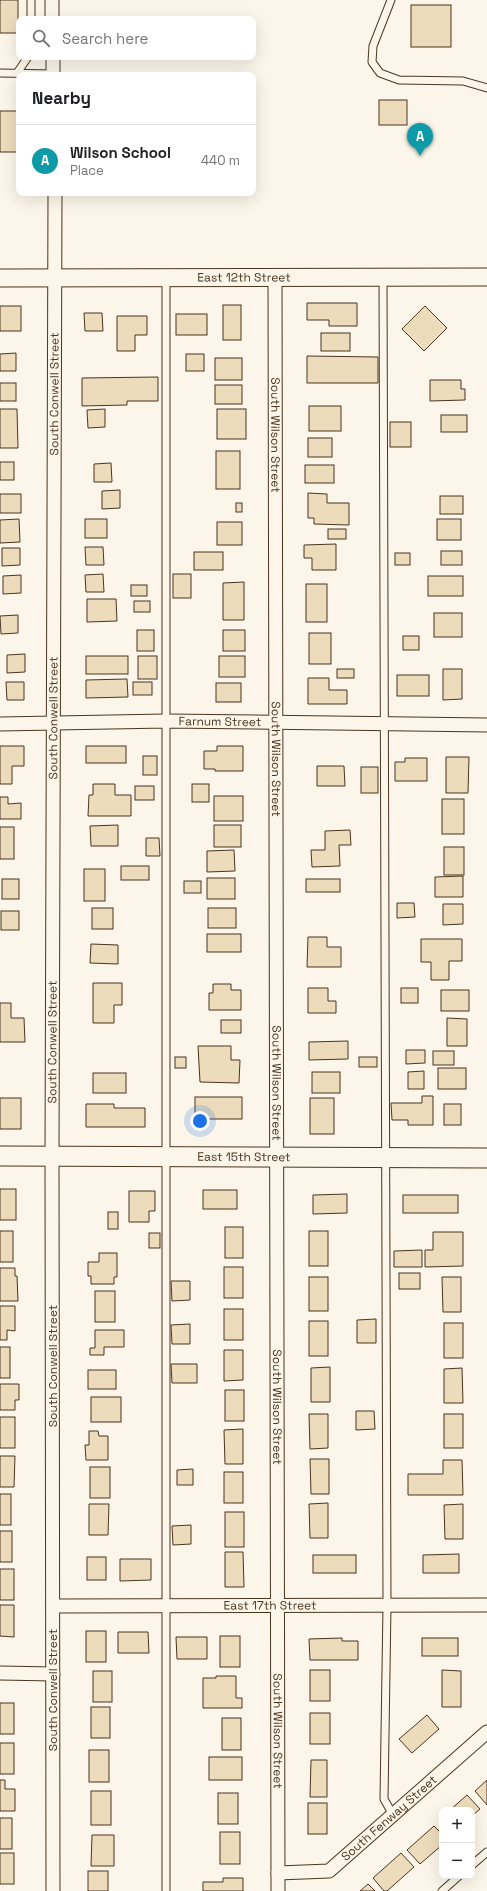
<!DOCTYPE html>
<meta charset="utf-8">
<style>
body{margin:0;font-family:"Space Grotesk",sans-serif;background:#f2f2f2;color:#202124}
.controls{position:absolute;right:12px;bottom:12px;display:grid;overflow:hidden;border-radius:8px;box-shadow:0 4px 16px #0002}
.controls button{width:36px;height:36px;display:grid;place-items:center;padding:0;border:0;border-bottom:1px solid #e0e0e0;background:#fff;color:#202124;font:20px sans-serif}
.you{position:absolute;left:200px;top:1121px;width:14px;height:14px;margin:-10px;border:3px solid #fff;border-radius:50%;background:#1a73e8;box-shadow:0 0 0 6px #1a73e833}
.badge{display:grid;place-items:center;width:26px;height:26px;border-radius:50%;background:#c62828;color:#fff;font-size:13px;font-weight:700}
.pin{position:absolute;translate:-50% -33px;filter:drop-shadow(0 1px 2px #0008)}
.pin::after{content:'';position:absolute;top:21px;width:14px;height:12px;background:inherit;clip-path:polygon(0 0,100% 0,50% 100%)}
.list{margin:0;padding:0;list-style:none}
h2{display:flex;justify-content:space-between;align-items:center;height:52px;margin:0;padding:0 16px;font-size:17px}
h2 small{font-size:13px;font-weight:400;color:#757577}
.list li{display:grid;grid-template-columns:26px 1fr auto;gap:12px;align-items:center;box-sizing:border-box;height:72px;padding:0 16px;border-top:1px solid #e0e0e0}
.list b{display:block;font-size:15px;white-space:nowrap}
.list p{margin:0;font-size:13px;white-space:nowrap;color:#757577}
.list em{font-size:13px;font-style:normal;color:#757577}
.icon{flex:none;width:22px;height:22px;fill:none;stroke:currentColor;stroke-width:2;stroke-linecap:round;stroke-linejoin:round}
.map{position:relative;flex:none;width:487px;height:1891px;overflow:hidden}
.search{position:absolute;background:#fff;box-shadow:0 4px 16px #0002;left:16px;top:16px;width:240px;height:44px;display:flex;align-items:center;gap:10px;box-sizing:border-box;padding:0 14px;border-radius:8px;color:#757577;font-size:15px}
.panel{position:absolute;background:#fff;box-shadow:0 4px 16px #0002;left:16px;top:72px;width:240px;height:124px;border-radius:8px}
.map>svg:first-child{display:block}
.building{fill:#ecdcbc;stroke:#4a3520}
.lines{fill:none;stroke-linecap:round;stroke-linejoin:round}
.service-casing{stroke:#4a3520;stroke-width:9}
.minor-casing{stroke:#4a3520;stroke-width:15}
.tertiary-casing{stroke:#4a3520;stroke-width:19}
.secondary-casing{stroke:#4a3520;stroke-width:21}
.service{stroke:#fbf6e9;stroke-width:7}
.minor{stroke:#fbf6e9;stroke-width:13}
.tertiary{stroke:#fbf6e9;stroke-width:17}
.secondary{stroke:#fbf6e9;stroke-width:19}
.labels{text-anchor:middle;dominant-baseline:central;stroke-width:3;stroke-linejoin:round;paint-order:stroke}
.street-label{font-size:12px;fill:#4a3520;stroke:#fbf6e9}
</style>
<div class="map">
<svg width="487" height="1891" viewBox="0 0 487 1891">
<rect width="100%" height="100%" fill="#fbf6e9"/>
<g class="building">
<rect x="0" y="0" width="18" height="33"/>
<rect x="411" y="5" width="40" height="42"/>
<rect x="379" y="100" width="28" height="25"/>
<rect x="0" y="111" width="19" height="41"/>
<path d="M307,303h50v23h-28v-6h-22z"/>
<rect x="223" y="305" width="18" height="35"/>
<rect x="0" y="306" width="21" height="25"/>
<path d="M425,306l22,22 -23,23 -22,-22z"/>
<path d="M84,313h18l1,18h-18z"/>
<rect x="176" y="314" width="31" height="21"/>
<path d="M117,316h30v19h-12v16h-18z"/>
<rect x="321" y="333" width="29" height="18"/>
<path d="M16,353v18h-16v-17z"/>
<rect x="186" y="354" width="18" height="17"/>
<path d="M307,356l71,1v26h-71z"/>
<rect x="215" y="358" width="27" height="22"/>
<path d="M158,377v24h-31v4l-45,1v-28z"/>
<path d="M430,380h31v9h4v11l-35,1z"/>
<rect x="0" y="383" width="16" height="18"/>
<rect x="215" y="385" width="27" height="19"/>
<rect x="309" y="406" width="32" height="25"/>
<path d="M0,409h17l1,39h-18z"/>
<path d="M105,409v18l-17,1 -1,-18z"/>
<rect x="217" y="409" width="29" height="30"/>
<rect x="441" y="415" width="26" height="17"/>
<rect x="390" y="422" width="21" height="25"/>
<rect x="308" y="438" width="24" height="19"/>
<rect x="216" y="451" width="24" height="38"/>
<rect x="0" y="462" width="14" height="18"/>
<path d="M111,463l1,19h-18v-18z"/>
<rect x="305" y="465" width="29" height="18"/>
<path d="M120,490v18l-18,1v-18z"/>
<path d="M308,493l19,1v9h22v22l-35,-1v-6h-6z"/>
<rect x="0" y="494" width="21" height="19"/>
<rect x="440" y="496" width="23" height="18"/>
<rect x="236" y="503" width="6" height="9"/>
<path d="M19,519l1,23 -20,1v-23z"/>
<rect x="85" y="519" width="22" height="19"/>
<rect x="437" y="519" width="24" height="21"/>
<rect x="217" y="522" width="25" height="23"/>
<rect x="328" y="529" width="18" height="10"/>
<path d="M336,544v26h-24v-12h-8v-13z"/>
<path d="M85,547h18l1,18h-18z"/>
<path d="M2,548h18v17l-18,1z"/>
<rect x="441" y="551" width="21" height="14"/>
<rect x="194" y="552" width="29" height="18"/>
<rect x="395" y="553" width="15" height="12"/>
<path d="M103,574l1,18h-18l-1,-17z"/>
<rect x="173" y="574" width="18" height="24"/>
<path d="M21,575v18l-18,1v-18z"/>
<rect x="428" y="576" width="35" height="20"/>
<path d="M244,582v38h-21v-37z"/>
<rect x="306" y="584" width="21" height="38"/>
<rect x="131" y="585" width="16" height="11"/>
<path d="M87,599h29l1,22 -30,1z"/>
<rect x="134" y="601" width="16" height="11"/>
<rect x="434" y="613" width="28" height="24"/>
<path d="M18,615v18l-17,1 -1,-18z"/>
<rect x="137" y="630" width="17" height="21"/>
<rect x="223" y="630" width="22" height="21"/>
<rect x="309" y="633" width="22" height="31"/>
<rect x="403" y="636" width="16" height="14"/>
<path d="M25,654v18l-18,1v-18z"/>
<rect x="86" y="656" width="42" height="18"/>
<rect x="138" y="656" width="19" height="23"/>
<rect x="219" y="656" width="26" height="21"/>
<rect x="337" y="669" width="17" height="9"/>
<path d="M443,669h19v30l-19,1z"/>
<rect x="397" y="675" width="32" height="21"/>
<path d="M308,678h21v12h18v14h-39z"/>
<path d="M127,679l1,18 -42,1v-18z"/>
<path d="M6,682h18v18h-17z"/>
<rect x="133" y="682" width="19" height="13"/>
<rect x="216" y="683" width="25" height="19"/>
<path d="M0,746h24v20h-12v18h-12z"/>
<rect x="86" y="746" width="40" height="17"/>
<path d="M217,746h26v25h-28v-2h-11v-18h13z"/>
<rect x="143" y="756" width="14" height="19"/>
<path d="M446,757h23l-1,36h-22z"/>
<path d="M405,758h22v23h-32v-19h10z"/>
<path d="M317,766h27l1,20h-28z"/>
<rect x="361" y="767" width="17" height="26"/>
<path d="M93,784h22v11h16v21h-43l1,-21h4z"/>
<rect x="192" y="784" width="17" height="18"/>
<rect x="135" y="786" width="19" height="14"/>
<rect x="214" y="796" width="29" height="25"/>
<path d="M0,797h8v7l13,-1v16h-21z"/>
<rect x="442" y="799" width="22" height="35"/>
<path d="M118,825v21h-27l-1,-20z"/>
<rect x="214" y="825" width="27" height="22"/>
<rect x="0" y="827" width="14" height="32"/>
<path d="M350,830l1,15h-12l1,21 -28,1 -1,-17h14v-19z"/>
<path d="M146,838h13l1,18h-14z"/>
<rect x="444" y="847" width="20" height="28"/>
<path d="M234,850l1,21 -28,1v-21z"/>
<rect x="121" y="866" width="28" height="14"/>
<rect x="84" y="869" width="21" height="32"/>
<path d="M463,876v21h-28v-20z"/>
<rect x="207" y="878" width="28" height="21"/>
<rect x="2" y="879" width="17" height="20"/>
<rect x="306" y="879" width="34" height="13"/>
<rect x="184" y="881" width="17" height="12"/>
<path d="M397,903h17l1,14 -18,1z"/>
<path d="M443,904h20v20l-20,1z"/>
<rect x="92" y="908" width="21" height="21"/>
<rect x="208" y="908" width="28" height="20"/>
<rect x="1" y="911" width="18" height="19"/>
<rect x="207" y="934" width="34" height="18"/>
<path d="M308,937h19v10h14v20h-34z"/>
<path d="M421,939h41v22h-13v19h-18v-18h-10z"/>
<path d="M91,944l27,1v19l-28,-1z"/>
<path d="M93,983h29v22h-8v18h-21z"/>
<path d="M213,984h18v6h10v20h-32v-17h4z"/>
<path d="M308,988h20v13h8v12h-28z"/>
<rect x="401" y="988" width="17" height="15"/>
<rect x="441" y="990" width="28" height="21"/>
<path d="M0,1003h11v15h13l1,24h-25z"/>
<path d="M447,1018l20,1v27h-20z"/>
<rect x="221" y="1020" width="20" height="13"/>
<path d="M348,1041v18l-39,1v-18z"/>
<path d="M198,1046h33v14h9l-1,23 -39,-1z"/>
<path d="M406,1050h19v13l-19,1z"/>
<rect x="433" y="1051" width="21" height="14"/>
<rect x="175" y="1057" width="11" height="11"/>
<rect x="359" y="1057" width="18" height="10"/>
<rect x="438" y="1068" width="28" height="21"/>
<path d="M424,1071v18h-16v-17z"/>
<rect x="312" y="1072" width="28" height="21"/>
<rect x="93" y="1073" width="33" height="20"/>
<path d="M422,1096h11v29h-25v-5h-16l-1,-17h31z"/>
<rect x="195" y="1097" width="47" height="22"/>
<rect x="0" y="1098" width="21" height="31"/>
<rect x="310" y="1098" width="24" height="36"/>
<path d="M86,1104h28v4h31v19h-59z"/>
<rect x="444" y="1104" width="17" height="21"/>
<rect x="0" y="1189" width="16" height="31"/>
<rect x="203" y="1190" width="34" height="19"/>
<path d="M129,1191h26v20h-6v11h-20z"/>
<path d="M347,1194v19l-34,1v-19z"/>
<rect x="403" y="1195" width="55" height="18"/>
<rect x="108" y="1212" width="10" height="17"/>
<rect x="225" y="1227" width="18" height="31"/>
<rect x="0" y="1231" width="13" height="31"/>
<rect x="309" y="1231" width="19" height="35"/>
<path d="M433,1232h30v34l-38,1v-17h8z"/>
<rect x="149" y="1233" width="11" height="15"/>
<path d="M422,1250v17h-28v-16z"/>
<path d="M99,1253h18v24h-3v7h-23v-8h-3v-14h11z"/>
<rect x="224" y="1267" width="19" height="31"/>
<path d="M0,1268h15v8h2l1,25h-18z"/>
<rect x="399" y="1273" width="21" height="16"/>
<rect x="309" y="1277" width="19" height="34"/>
<path d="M442,1277h19v35h-18z"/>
<path d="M171,1281h19v19l-18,1z"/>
<rect x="95" y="1291" width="20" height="31"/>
<path d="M0,1306h15v25l-8,-1v10h-7z"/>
<rect x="224" y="1309" width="19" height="31"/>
<path d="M376,1319v24h-19v-23z"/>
<rect x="309" y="1321" width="19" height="35"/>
<rect x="444" y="1323" width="19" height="35"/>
<path d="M190,1324v20h-18l-1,-19z"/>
<path d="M95,1330h29v17h-20v8h-14v-7h5z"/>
<rect x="0" y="1347" width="10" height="31"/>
<path d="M224,1350h19v30l-19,1z"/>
<path d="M171,1364h26v19h-25z"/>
<path d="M330,1367v35h-19v-34z"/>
<path d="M462,1368l1,35h-19v-34z"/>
<rect x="88" y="1370" width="28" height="19"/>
<path d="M0,1384h19v16h-4v10h-15z"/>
<rect x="225" y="1390" width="19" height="31"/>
<rect x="91" y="1397" width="30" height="25"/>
<path d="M356,1411h18l1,18 -19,1z"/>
<path d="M309,1414h19v34l-18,1z"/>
<rect x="444" y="1414" width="19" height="34"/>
<rect x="0" y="1417" width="15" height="31"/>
<path d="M243,1429v35h-18l-1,-34z"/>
<path d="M89,1431h9l1,5h9v24h-22l-1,-15h4z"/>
<path d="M0,1456h15l-1,31h-14z"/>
<path d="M310,1459h19v35h-18z"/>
<path d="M443,1460h19l1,35h-55v-21h35z"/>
<rect x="90" y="1467" width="20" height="31"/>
<path d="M193,1469v16h-16v-15z"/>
<rect x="224" y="1472" width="19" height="31"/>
<rect x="0" y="1494" width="11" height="31"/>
<path d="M328,1503v35h-18l-1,-34z"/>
<path d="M89,1504h20l-1,31h-19z"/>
<path d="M463,1504v35h-18l-1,-34z"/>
<rect x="225" y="1512" width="19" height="35"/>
<path d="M191,1525v19l-18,1 -1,-19z"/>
<rect x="0" y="1531" width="12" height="31"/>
<path d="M225,1552h18l1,35h-19z"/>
<path d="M459,1554v19h-36v-18z"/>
<rect x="313" y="1555" width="43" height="18"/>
<rect x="87" y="1557" width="19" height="23"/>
<path d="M120,1559h31v21l-31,1z"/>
<rect x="0" y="1569" width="14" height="31"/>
<path d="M0,1605h14v32l-14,-1z"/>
<rect x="86" y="1631" width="20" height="31"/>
<path d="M118,1632h30l1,21h-31z"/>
<rect x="220" y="1636" width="20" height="31"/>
<path d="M176,1637h31v22h-30z"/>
<path d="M342,1638v3h16v19h-48l-1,-21z"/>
<rect x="422" y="1638" width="36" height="18"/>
<rect x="310" y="1670" width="20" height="31"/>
<path d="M442,1670l19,1v36h-19z"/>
<rect x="93" y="1671" width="19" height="31"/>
<path d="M216,1676h20v22h6v10h-39v-30h13z"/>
<rect x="0" y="1703" width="14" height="31"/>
<rect x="91" y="1707" width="19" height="31"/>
<rect x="310" y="1713" width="20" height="31"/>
<path d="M427,1715l12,14 -27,24 -13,-14z"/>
<rect x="222" y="1718" width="19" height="32"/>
<rect x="0" y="1743" width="14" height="31"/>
<rect x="89" y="1750" width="20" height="32"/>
<rect x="209" y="1757" width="33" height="23"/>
<path d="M311,1760h16v37h-17z"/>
<path d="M0,1780h5v9h10v22h-15z"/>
<path d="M487,1780v25l-12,-14z"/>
<rect x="91" y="1791" width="20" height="34"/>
<rect x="218" y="1793" width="20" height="31"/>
<path d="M467,1795l13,14 -8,7v-6h-22z"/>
<rect x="308" y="1803" width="19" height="31"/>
<rect x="0" y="1818" width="12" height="31"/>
<path d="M434,1826l8,8v11l-22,19 -13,-14z"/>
<rect x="220" y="1832" width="20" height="32"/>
<path d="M92,1835h22v31h-23z"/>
<rect x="0" y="1853" width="14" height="31"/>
<path d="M401,1853l13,14 -27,24h-3l-11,-13z"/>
<rect x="88" y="1871" width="20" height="20"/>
<path d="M223,1878h20v13h-40v-9h20z"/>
<path d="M368,1884l7,7h-15z"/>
</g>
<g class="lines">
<g class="service-casing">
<g id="service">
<path d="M31,0v19"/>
<path d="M391,0l-18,46 -1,16 8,11 19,7 64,1 24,7"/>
<path d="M0,73l53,1"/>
<path d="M17,73l11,-16"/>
<path d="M166,277v1614"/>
<path d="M383,277l4,1329 -3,193 9,16"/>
<path d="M472,1865l15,-13"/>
<path d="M442,1891l17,-15"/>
</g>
</g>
<g class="minor-casing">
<g id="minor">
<path d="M52,0v19"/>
<path d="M53,57v18"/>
<path id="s1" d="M275,276l3,1615"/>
<path id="s2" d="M0,724l166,-3 321,4"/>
<path id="s3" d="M53,1606l434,-1"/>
<path d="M0,1673l53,1"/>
<path id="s4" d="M278,1873l51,-2 158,-139"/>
<path id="s5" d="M53,1891l-1,-734 3,-964"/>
</g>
</g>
<g class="tertiary-casing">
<g id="tertiary">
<path id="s6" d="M0,278l487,-1"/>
</g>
</g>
<g class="secondary-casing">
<g id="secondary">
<path id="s7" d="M0,1156l487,2"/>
</g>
</g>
<use href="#service" class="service"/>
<use href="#minor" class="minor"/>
<use href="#tertiary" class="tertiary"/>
<use href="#secondary" class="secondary"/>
</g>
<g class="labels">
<g class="street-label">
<text stroke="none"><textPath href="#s6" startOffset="244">East 12th Street</textPath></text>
<text stroke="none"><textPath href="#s5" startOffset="1497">South Conwell Street</textPath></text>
<text stroke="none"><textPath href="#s1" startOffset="159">South Wilson Street</textPath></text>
<text stroke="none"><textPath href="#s5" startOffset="1173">South Conwell Street</textPath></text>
<text stroke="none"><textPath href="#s2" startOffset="220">Farnum Street</textPath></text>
<text stroke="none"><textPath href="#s1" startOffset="483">South Wilson Street</textPath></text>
<text stroke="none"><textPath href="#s5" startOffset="849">South Conwell Street</textPath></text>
<text stroke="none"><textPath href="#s1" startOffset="807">South Wilson Street</textPath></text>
<text stroke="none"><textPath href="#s7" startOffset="244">East 15th Street</textPath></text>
<text transform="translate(53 1366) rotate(-90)">South Conwell Street</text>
<text stroke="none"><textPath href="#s1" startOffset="1131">South Wilson Street</textPath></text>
<text stroke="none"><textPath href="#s3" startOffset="217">East 17th Street</textPath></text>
<text transform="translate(53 1690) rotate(-90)">South Conwell Street</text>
<text stroke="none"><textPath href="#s1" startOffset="1455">South Wilson Street</textPath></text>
<text stroke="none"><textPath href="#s4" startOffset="131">South Fenway Street</textPath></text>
</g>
</g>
</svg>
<div class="controls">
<button>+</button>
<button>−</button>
</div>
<div class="you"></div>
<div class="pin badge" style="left:420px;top:156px;background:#0f9aa8">A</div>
<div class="search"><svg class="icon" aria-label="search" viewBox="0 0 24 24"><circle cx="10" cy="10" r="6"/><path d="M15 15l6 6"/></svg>Search here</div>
<section class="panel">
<h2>Nearby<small></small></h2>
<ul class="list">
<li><span class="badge" style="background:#0f9aa8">A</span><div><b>Wilson School</b><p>Place</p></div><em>440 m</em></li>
</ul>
</section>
</div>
